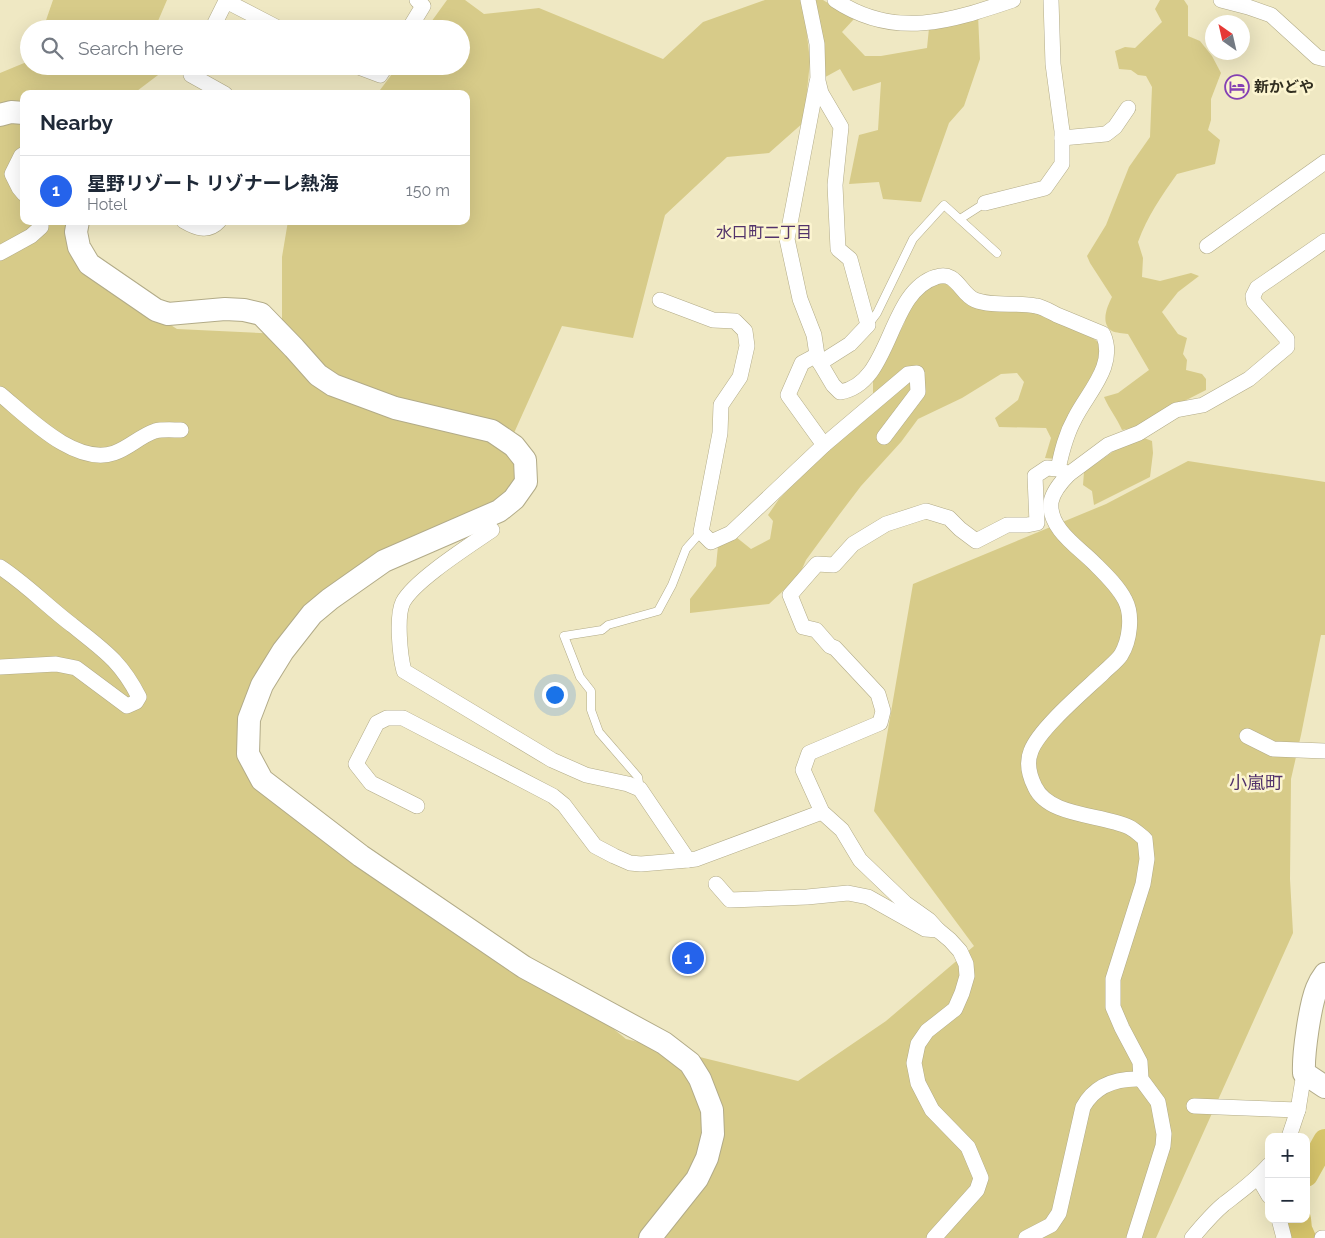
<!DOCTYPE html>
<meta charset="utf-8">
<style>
body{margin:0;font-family:Raleway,"Noto Sans JP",sans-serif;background:#f6f6f7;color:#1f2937}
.controls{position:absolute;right:15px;bottom:15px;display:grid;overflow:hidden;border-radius:10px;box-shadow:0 5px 20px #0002}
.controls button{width:45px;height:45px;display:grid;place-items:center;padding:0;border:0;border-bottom:1px solid #e0e1e3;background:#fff;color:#1f2937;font:25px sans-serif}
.compass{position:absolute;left:1205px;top:15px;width:45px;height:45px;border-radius:50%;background:#fff;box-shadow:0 5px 20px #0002;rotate:326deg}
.you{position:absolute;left:554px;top:694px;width:18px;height:18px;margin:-12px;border:4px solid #fff;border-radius:50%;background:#1a73e8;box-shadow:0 0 0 8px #1a73e833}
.badge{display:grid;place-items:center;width:32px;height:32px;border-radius:50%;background:#2563eb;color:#fff;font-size:16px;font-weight:700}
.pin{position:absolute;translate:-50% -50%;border:2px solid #fff;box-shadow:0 1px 5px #0006}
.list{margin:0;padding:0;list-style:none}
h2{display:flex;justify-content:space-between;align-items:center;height:65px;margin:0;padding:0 20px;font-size:21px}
h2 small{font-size:16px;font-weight:400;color:#747a83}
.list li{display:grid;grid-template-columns:32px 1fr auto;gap:15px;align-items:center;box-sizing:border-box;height:70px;padding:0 20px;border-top:1px solid #e0e1e3}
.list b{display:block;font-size:19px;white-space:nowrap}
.list p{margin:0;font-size:16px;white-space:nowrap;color:#747a83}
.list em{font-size:16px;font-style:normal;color:#747a83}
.icon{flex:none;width:28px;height:28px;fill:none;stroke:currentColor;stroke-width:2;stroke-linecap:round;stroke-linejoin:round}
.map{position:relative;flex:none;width:1325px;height:1238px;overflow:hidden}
.search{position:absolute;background:#fff;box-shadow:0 5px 20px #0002;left:20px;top:20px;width:450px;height:55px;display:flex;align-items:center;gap:12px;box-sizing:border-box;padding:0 18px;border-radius:28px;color:#747a83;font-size:19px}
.panel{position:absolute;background:#fff;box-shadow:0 5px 20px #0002;left:20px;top:90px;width:450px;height:135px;border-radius:10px}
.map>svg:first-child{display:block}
.green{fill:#d7cb89}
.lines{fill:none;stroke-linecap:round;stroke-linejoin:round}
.river{stroke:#d6c46b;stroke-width:24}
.lane-casing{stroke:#b2ab88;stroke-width:9}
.street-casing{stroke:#b2ab88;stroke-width:16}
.secondary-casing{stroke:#b2ab88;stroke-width:24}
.lane{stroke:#fff;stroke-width:8}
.street{stroke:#fff;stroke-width:15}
.secondary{stroke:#fff;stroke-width:22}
.labels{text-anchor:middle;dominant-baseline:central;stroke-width:5;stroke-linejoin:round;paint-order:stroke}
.poi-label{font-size:15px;font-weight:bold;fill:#312e20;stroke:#fcf5d0;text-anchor:start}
.neighbourhood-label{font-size:16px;fill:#52326b;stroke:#fcf5d0}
.quarter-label{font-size:18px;fill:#52326b;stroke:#fcf5d0}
</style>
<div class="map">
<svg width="1325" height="1238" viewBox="0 0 1325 1238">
<rect width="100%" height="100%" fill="#efe8c3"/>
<g class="green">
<path d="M53,0h114l-9,21 1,8h-116z"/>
<path d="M447,0h18l19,14 55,-6 124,51 40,-37 62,-22h38l7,61 -6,61 -35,31 -42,4 -62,58 -32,123 -71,-12 -48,107 7,42 -12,22 -171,85 -91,134 3,58 258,170 118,95 172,42 88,-60 88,-75 -100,-135 39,-227 193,-80 82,-43 137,21v153h-4l-20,100 -10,44 -1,100 3,54 -137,305h-1156v-1165l29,-12v5h137v3l-33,25h-109v127h49l10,49 94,59 105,5v-77l6,-36h178v-127h-89l21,-28h63v-37h-35z"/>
<path d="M809,0h14l31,19 -12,13 23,24h16l46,-8 2,-20 49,-13 2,44 -16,47 -15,17 -28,79 -38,-3 -4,-17 -30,2 10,-49 19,-5 3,-48 -28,9 -13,-22 -22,12z"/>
<path d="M1160,0h24l4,6v30l12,5 12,15 9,17 -10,26v21l-3,10 12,10 -5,24 -38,10c-15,21 -30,43 -39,68l5,16 -1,19 18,4 31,-8 8,3 -21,16 -16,20 16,22 9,4 -4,16 4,6 -1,10 16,4 4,5v11l-51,26 -18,11 -15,3c-5,-12 -13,-21 -18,-33l14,-4 31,-23 -21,-36c-5,-1 -12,-1 -16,-3 -12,-8 -5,-24 0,-34l-22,-34 -3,-7 19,-31 23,-58 21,-30 2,-50 -6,-11 -8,-1 -7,-5 -12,-1 -4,-18 10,-4 10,1 27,-26 -7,-13z"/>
<path d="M935,284h12l19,18 45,5 35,8 41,19 11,8 4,18 -33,53 -13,46 -11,-1 6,-20 -5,-10 -47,-1 -4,-9 23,-18 6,-18 -7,-9 -16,1 -39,24 -44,21 -17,23 -40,44 -22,29 -33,45 -7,16 -30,28 -79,9v-14l26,-33 2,-20 13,-13 20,16 19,-10 3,-18 -5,-6 11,-16 94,-98v-20l31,-57 6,-18 12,-12z"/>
<path d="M1144,438l8,3 1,12 -3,24 -56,28 -2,-14 -9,-6 1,-13 47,-33z"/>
</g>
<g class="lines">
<g class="river">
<path d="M1306,1175l19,-34"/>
<path d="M1299,1219l1,10 4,9"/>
</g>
<g class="lane-casing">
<g id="lane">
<path d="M960,219l25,-16"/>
<path d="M868,325l9,-12 36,-74 31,-34 53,48"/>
<path d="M640,789l-2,-12 -39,-45 -8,-22v-19l-11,-14 -16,-41 38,-6 6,-5 50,-14 14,-26 14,-36 15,-17"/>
</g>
</g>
<g class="street-casing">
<g id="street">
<path d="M808,0l9,44 1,37 3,12 20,34 -6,58 3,64 12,10 18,66 -18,19 -30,19 13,22 7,7c52,-8 47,-100 96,-115 21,-7 24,17 39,23 18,7 43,2 61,6 7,1 15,6 21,9 15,6 31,13 46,19 14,31 -15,58 -28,84 -9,16 -13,32 -17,51"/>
<path d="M835,0c60,40 116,21 178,0"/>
<path d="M1221,0l27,7 23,8 46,42 8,2"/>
<path d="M212,29l14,-28 54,28"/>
<path d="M409,29l14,-23 -6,-6"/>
<path d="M195,66l-4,9 34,19"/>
<path d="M356,66l24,9 6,-9"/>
<path d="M817,82l-30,157 13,60 14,36 3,20 3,8"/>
<path d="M1062,138l44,-4 9,-7 13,-19"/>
<path d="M24,154l-3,2 -9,18 7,14 5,6"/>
<path d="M985,203l60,-15 17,-24v-33l-9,-67 -2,-64"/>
<path d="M184,221c12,7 24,12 35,0"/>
<path d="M1207,246l118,-84"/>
<path d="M0,253l31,-17 10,-9v-6"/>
<path d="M660,300l53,20 22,1 10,10 2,15 -7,31 -19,28 -1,28 -19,99 10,10 20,-9 93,-88 -36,-50 14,-32 15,-8"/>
<path d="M0,394c28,23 75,72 114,59 15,-5 26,-17 41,-22 7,-2 18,-1 26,-1"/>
<path d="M824,445l84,-71 9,-1 1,19 -34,45"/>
<path d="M1069,474c-8,8 -16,17 -18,28 -3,26 27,45 42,60 11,11 25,24 32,38 8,15 5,40 -4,55 -4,6 -13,13 -18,18 -19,18 -64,56 -72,78 -5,12 -2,24 4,36 14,30 67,27 94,40 6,3 11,8 16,12l2,20 -4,25 -30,95v28l9,21 18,34 1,17 17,23 6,32 -1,12 -29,92"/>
<path d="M492,530c-23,16 -77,50 -89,72 -7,14 -3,54 1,69l148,89 34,15 42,9 12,5 48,71 8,-1 126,-47"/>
<path d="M0,567c26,17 47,39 72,58 31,25 48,35 67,72l-3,5 -9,4 -51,-38 -20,-4 -56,3"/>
<path d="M1247,736l26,13 52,2"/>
<path d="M417,806l-46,-23 -15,-19 21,-41 10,-5h16l150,78 11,9 31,41 19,10 16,7 11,1 47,-4"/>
<path d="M716,884l14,16 77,-3 41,-4 20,4 57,32 13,1"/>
<path d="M1194,1106l104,4 6,-37"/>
<path d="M1289,1137l9,-27"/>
<path d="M1258,1177l11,19"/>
<path d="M1279,1219l5,19"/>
<path d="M934,1238l43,-48 4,-12 -13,-31 -36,-37 -14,-27 -4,-20 4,-19 9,-13 28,-22 7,-16 5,-17 -1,-12 -6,-13 -10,-11 -12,-10 -9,-10 -24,-17 -45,-43 -18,-30 -20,-18 -19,-42 6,-17 71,-30 3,-12 -5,-17 -43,-46 -5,-2 -14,-16 -13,-3 -13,-32 27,-31 17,1 19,-21 33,-20 40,-13 23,7 11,11 16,12 31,-16h20l10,-2 -2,-47 12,-8 11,1 11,5 39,-29 31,-12 37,-23 27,-5 46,-26 38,-32v-8l-33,-37 -1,-6 4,-8 68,-47"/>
<path d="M1026,1238l25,-13 8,-12 24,-106c12,-22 33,-29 58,-28"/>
<path d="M1192,1238c10,-12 20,-24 32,-34 17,-13 31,-23 45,-39"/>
<path d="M1322,1238h3"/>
</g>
</g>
<g class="secondary-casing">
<g id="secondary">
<path d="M0,115l11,-3 13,1"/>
<path d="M78,221l-2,11 3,15 10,17 67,46 12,4 57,-5 19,1 17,4 33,34 24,27 15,10 62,23 97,23 22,15 11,14 1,22 -12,17 -15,12 -115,50 -54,38 -18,15 -29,37 -21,34 -13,34 -1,35 14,26 99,76 163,111 140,76 26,20 10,16 12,31 1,24 -6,24 -10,21 -47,59"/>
<path d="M1325,974c-3,4 -6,9 -8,14 -7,17 -14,66 -13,85l21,14"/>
</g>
</g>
<use href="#lane" class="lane"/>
<use href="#street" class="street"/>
<use href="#secondary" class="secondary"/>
</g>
<defs>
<g id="hotel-ring" transform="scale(1.25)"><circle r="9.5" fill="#fcf5d0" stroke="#8541b4" stroke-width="1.5"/><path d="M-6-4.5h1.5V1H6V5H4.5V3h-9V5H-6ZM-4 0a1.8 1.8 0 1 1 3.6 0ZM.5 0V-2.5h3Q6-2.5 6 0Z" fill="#8541b4"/></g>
</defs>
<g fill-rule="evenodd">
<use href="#hotel-ring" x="1237" y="87"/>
</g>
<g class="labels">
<g class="poi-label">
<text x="1254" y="87">新かどや</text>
</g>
<g class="neighbourhood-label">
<text x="764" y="232">水口町二丁目</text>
</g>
<g class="quarter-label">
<text x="1256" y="782">小嵐町</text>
</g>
</g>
</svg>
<div class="controls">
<button>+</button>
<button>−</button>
</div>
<svg class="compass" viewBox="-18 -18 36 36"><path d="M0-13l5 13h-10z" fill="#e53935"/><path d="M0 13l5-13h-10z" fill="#747a83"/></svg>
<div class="you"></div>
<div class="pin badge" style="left:688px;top:958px">1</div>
<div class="search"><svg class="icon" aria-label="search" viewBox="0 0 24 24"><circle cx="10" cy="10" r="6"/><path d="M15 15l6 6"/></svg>Search here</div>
<section class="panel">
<h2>Nearby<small></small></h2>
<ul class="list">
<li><span class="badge">1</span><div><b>星野リゾート リゾナーレ熱海</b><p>Hotel</p></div><em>150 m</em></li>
</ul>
</section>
</div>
